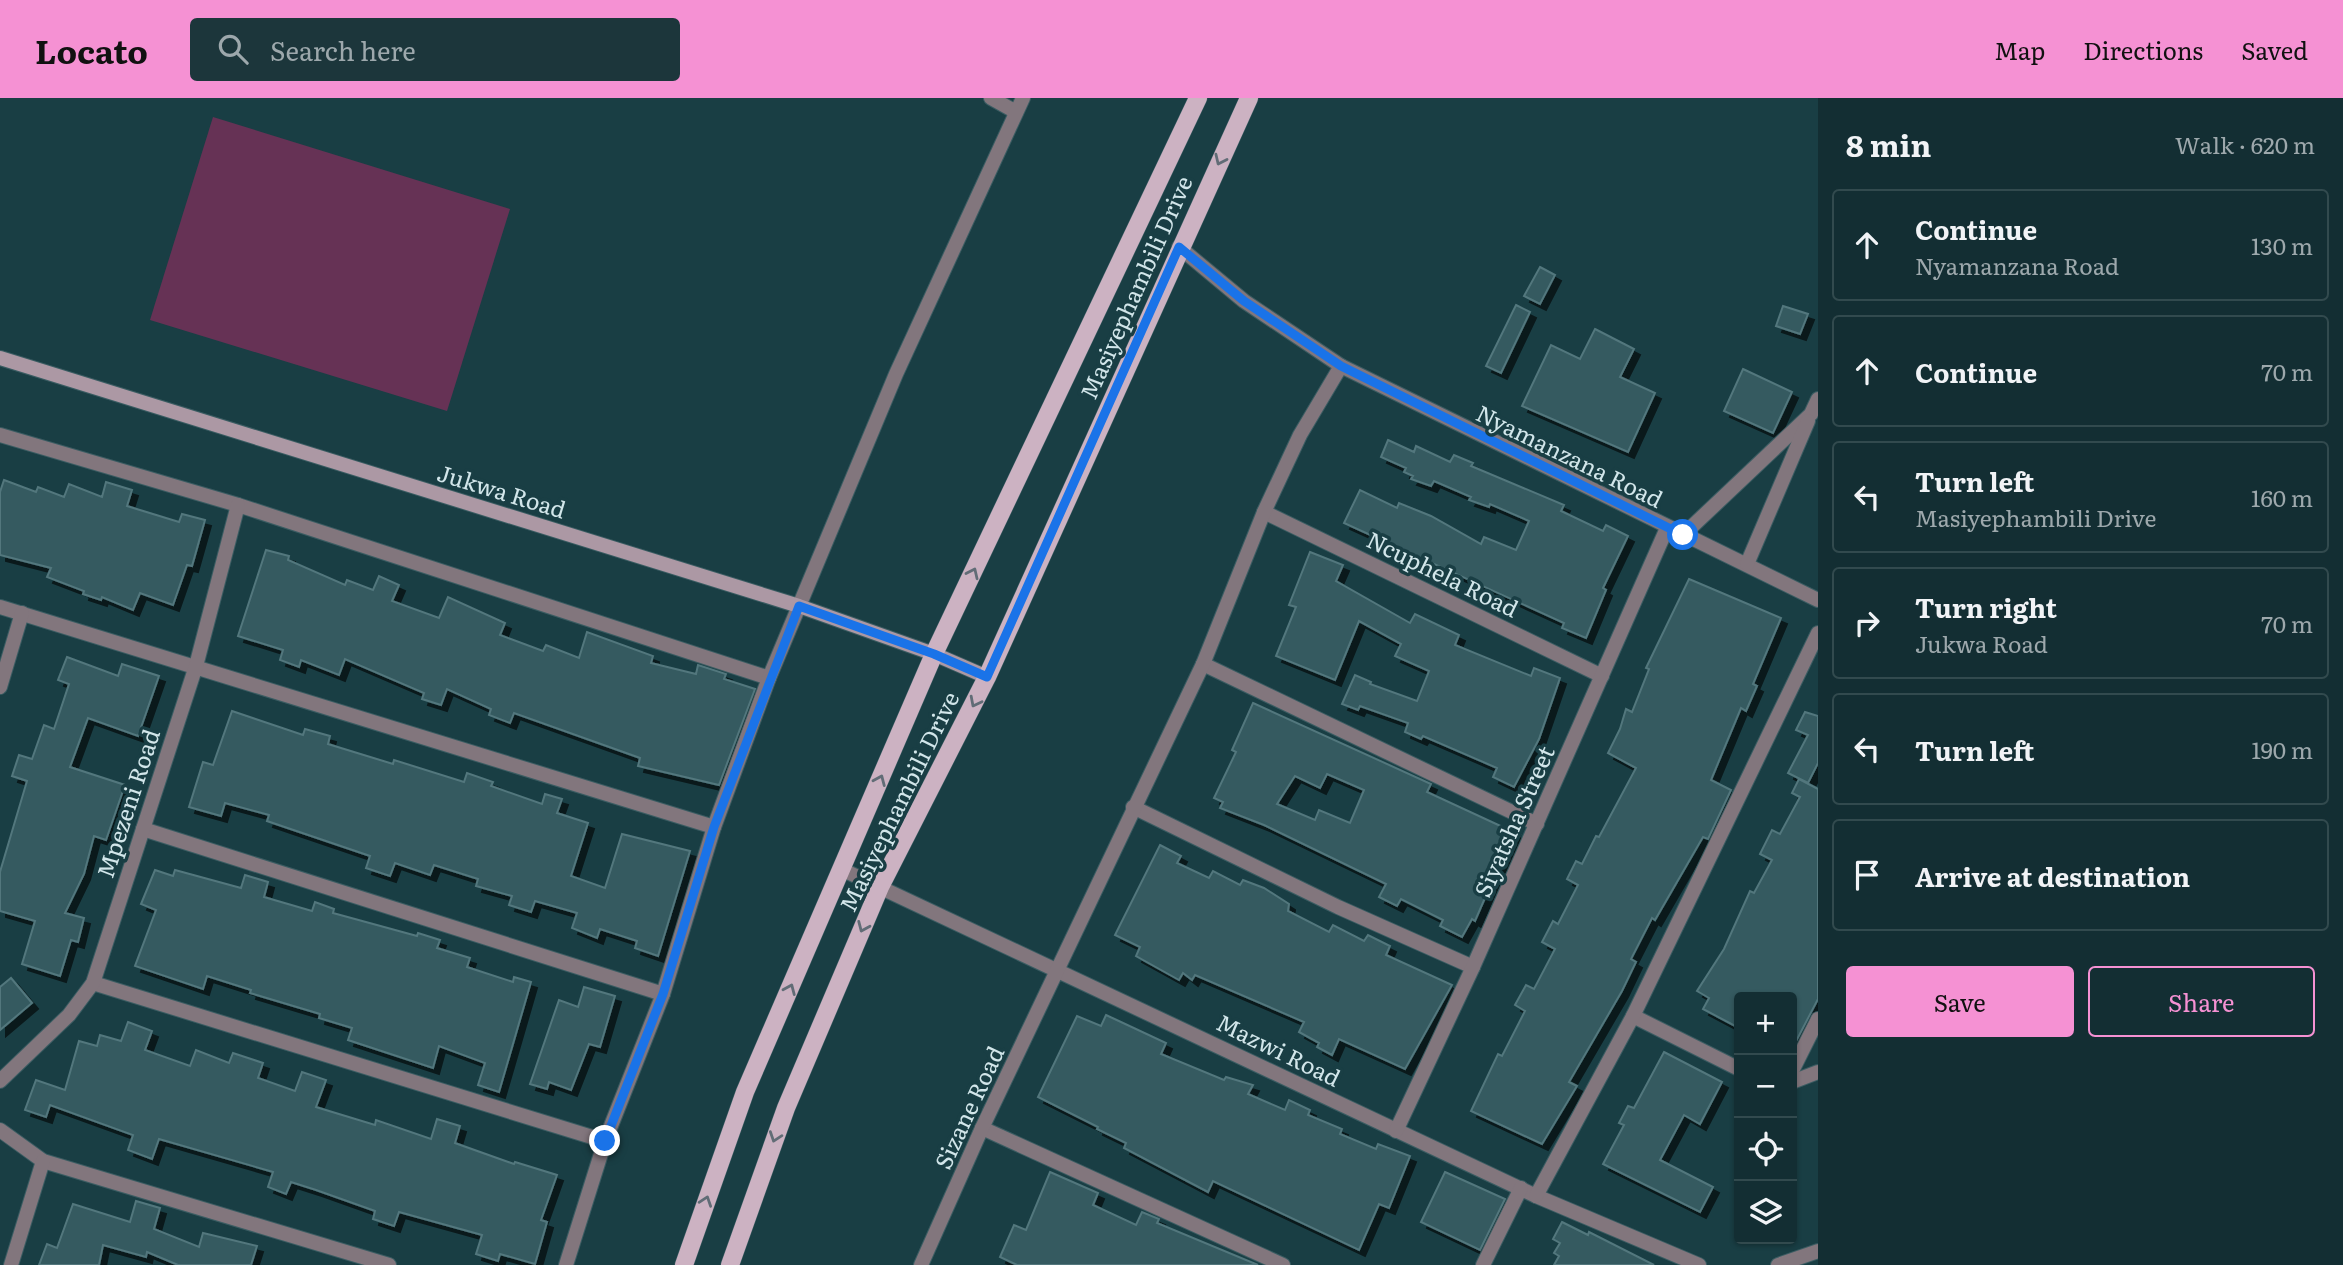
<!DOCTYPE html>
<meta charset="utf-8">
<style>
body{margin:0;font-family:Literata,serif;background:#1c363b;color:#f1f3f6}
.controls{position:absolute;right:21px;bottom:21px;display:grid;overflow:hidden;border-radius:7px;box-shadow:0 2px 5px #0004}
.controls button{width:63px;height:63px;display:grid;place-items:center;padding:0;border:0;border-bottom:2px solid #324a4e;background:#132e33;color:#f1f3f6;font:35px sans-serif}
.stop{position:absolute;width:21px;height:21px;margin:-16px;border:5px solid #1a73e8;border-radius:50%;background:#fff}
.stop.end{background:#1a73e8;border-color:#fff;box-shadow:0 2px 7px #0008}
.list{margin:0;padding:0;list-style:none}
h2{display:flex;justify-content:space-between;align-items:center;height:91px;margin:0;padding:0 28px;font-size:30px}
h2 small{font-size:23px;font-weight:400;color:#9da8ac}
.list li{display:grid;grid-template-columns:46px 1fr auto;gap:21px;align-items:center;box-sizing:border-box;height:112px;margin:0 14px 14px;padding:0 14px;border:2px solid #324a4e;border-radius:7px}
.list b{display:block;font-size:26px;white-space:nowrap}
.list p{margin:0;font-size:23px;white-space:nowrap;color:#9da8ac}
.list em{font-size:23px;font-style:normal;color:#9da8ac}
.actions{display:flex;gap:14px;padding:21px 28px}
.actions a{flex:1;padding:16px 0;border:2px solid #f591d3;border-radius:7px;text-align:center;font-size:24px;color:#f591d3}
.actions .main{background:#f591d3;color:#111}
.icon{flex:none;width:38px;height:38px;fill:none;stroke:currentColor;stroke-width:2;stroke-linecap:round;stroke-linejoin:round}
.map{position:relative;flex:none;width:1818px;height:1167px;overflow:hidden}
header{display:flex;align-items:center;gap:42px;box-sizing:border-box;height:98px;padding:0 35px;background:#f591d3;color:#111}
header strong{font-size:33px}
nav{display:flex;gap:38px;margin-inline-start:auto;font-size:24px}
.search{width:490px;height:63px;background:#1c363b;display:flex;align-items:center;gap:18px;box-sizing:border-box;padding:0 24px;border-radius:7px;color:#9da8ac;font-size:26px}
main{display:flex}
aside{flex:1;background:#132e33}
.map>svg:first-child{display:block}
.green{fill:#663255}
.building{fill:#355a60;stroke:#52777d;stroke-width:2;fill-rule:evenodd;filter:url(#shadow)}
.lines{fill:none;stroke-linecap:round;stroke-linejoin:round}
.street-casing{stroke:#3a5c62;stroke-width:16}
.secondary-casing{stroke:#3a5c62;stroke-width:16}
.primary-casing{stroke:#3a5c62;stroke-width:19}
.street{stroke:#82767d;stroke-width:14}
.secondary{stroke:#ac98a4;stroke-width:14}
.primary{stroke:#ccb2c2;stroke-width:18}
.oneway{stroke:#616c76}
.route{stroke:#1a73e8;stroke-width:9}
.labels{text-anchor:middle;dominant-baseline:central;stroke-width:7;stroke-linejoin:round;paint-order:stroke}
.street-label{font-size:23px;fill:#d2e6ea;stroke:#193e44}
</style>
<header>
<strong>Locato</strong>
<div class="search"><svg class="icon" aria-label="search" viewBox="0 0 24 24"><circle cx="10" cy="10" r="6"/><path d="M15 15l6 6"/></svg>Search here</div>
<nav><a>Map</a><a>Directions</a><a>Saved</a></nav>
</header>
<main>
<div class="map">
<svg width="1818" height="1167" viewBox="0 0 1818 1167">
<defs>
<filter id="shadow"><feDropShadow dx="6" dy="6" stdDeviation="0" flood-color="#0009"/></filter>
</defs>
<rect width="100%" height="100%" fill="#193e44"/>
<path class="green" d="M213,19l297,92 -63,202 -297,-91z"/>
<g class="building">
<path d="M1540,169l15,8 -15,29 -16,-8z"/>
<path d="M1516,207l14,7 -29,61 -15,-7z"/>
<path d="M1783,208l25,8 -8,20 -24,-8z"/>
<path d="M1595,231l39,20 -14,28 35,16 -27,59 -106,-46 29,-61 29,14z"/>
<path d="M1743,271l49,23 -19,41 -49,-22z"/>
<path d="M1388,342l26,12 2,-6 34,16 4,-7 19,8 -2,3 93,39 -3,6 42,20 3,-6 22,11 -25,52 3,2 -20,48 -24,-10 2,-5 -220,-100 16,-33 37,18 2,-5 32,13 50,28 3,-7 32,13 13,-29 -39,-17 -1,3 -20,-7 2,-3 -37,-16 -3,5 -20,-7 2,-3 -9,-4 2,-4 -25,-11z"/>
<path d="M4,382l32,12 2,-5 26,10 5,-13 33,13 4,-15 26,8 -5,16 52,16 3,-8 23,6 -13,46 -5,-1 -14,40 -33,-12 -7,17 -31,-13 -1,3 -18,-6 1,-3 -37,-14 4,-9 -51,-13v-63z"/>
<path d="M266,452l23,6 -1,4 57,25 2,-5 26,10 6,-14 20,9 -7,16 47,17 9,-21 57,26 -5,12 43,16 3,-6 33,13 8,-26 66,24 -2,7 45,11 2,-9 28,9 -2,5 31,10 -36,96 -81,-19 2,-8 -126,-45 -4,10 -21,-8 2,-6 -44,-20 -6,16 -19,-6 2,-6 -79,-34 -6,16 -38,-15 -2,7 -19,-7 3,-10 -45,-14z"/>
<path d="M1310,454l33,13 -7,16 74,42 5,-9 44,21 -4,10 76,31 3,-8 26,10 -21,61 -25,48 -21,-10 4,-9 -74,-32 -2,3 -16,-7 3,-9 -48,-17 -2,4 -16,-6 13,-29 16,7 -1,2 47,17 12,-30 -34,-15 6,-12 -42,-23 -24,59 -59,-24 20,-49 -7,-2z"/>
<path d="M1689,481l92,39 -28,66 4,2 -11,25 -5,-3 -30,72 20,10 -23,49 -5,-2 -48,83 -3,-2 -21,41 5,3 -14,29 -53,91 8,4 -35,58 -71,-33 27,-57 4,2 23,-45 -10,-6 11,-20 8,4 21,-40 -13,-7 11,-21 5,3 20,-39 -11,-6 9,-18 6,3 14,-28 3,1 37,-69 -28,-15 12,-24 6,-20 6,3 17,-43 -3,-1z"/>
<path d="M67,559l51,19 4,-12 37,12 -21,60 -50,-18 -18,49 55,18 -19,55 -12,-4 -10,38 -19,39 19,5 -6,24 -7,-2 -11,36 -38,-12 13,-43 -35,-10v-39l27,-91 -15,-5 7,-21 13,4 12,-34 10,4 15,-45 -11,-4z"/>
<path d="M1253,605l178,81 -4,8 93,43 -22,33 -23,53 -3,-2 -10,18 -22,-11 3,-6 -42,-21 -4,7 -18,-9 7,-13 -122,-59 -44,-17 3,-6 -9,-4 22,-46 -4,-2zM1327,676l37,16 -14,33 -31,-13 -4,10 -38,-16 18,-28 25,12z"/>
<path d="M232,613l71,24 2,-6 25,7 -2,8 65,20 1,-4 70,22 3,-9 26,9 -2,4 51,18 3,-10 17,5 -5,14 31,10 -17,53 34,12 17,-54 68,17 -32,105 -23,-8 2,-7 -37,-12 -3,9 -25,-10 5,-15 -42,-12 -4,11 -22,-7 3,-9 -36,-10 2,-7 -44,-14 -4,10 -35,-12 -5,13 -24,-8 4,-12 -103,-35 2,-6 -44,-12 -4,13 -32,-9 14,-45 10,3z"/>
<path d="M1805,614l13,4v47l-10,20 -20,-10 20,-38 -12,-5z"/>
<path d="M1799,681l19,10v210l-26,50v-52h-53v31l-36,-19 6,-11 -12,-7 27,-42 26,-58 4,2 18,-33 -12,-6 12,-24 8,4 20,-37 -8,-4z"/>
<path d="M1160,747l21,11 -4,7 32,15 4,-7 27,14 3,-5 21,8 25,16 -1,7 41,21 4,-7 31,16 4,-6 22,11 -4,9 66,30 -47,84 -66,-30 -7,16 -15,-8 2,-4 -20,-11 5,-10 -109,-47 -3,5 -9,-7 -4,7 -43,-24 4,-9 -25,-12z"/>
<path d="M155,772l18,6 2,-6 66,18 4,-13 23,7 -4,15 48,14 3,-9 19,7 -1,4 84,23 1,-3 22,7 -3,8 33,10 -3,9 46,15 1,-5 17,5 -32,110 -21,-7 7,-22 -46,-17 -6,22 -85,-28 4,-12 -33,-10 1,-4 -70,-21 1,-3 -44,-14 -4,13 -68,-23 21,-56 -15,-6z"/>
<path d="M11,880l21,25 -32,27v-43z"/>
<path d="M584,889l31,9 -15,51 -11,-3 -18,46 -22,-8 -2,7 -17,-5 29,-84 19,7z"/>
<path d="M1106,917l60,28 -5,11 63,26 2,-3 27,8 -5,9 37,16 4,-10 21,10 -2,5 34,14 -2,5 36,15 2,-5 32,12 -21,52 -10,-4 -20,46 -146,-69 -5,11 -84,-44 2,-5 -29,-14 1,-2 -60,-30 39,-81 24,10z"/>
<path d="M128,924l24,9 -7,19 45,16 6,-16 33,13 4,-10 30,10 -5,15 37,13 7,-19 24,8 -10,27 59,18 1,-5 55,19 6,-20 23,7 -5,17 59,21 1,-2 42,13 -16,45 6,2 -12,42 -35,-10 -2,7 -22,-7 6,-19 -83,-23 -5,14 -21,-7 2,-8 -59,-21 -25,-8 -5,12 -18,-7 5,-15 -114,-33 -7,20 -24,-9 5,-15 -83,-30 -4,12 -21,-7 11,-30 29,10 14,-49 18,5 3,-11 21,6z"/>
<path d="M1664,954l58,30 -22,42 -16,-9 -24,45 53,27 -13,25 -97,-48 21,-39 -5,-2 9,-17 6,2z"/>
<path d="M1050,1074l48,21 -5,12 43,20 6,-13 17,7 -2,4 101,42h-241l-17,-8 14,-32 12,5z"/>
<path d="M1445,1074l60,27 -25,51 -59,-28z"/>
<path d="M136,1103l24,7 -6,21 45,18 4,-14 54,13 -6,19h-73l-31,-13 -1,5 -43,-12 -4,20h-60l8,-21 10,4 16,-44 57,18z"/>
<path d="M1562,1124l26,13 1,-3 65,33h-100l5,-9 -5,-3 6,-10 -7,-4z"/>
</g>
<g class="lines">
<g class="street-casing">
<g id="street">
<path d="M991,0l25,14"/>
<path d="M1179,149l65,54 97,65 477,234"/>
<path d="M0,337l238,70 531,173"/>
<path d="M1264,414l338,164"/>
<path d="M1683,437l128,-121 7,-15"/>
<path d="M1747,466l61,-143"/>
<path d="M0,509l714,220"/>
<path d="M1203,566l334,160"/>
<path d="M0,589l22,-74"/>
<path d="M1133,709l205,100 135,60"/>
<path d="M143,731l520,165"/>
<path d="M841,771l695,327 163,69"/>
<path d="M93,885l512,158"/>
<path d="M1633,918l106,53"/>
<path d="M1792,973l26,-52"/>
<path d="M0,983l69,-66 24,-32 103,-317 42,-161"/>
<path d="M1792,984l26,-10"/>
<path d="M982,1030l301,137"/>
<path d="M0,1032l43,31 346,104"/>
<path d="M1396,1033l77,-164 194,-439"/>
<path d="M1536,1098l97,-180 185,-383"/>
<path d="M11,1167l32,-104"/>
<path d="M566,1167l39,-124 58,-147 51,-167 55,-149 127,-304 127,-276"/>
<path d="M921,1167l61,-137 221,-464 61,-152 36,-77 41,-69"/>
<path d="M1483,1167l38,-77"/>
<path d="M1778,1167l40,-14"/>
</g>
</g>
<g class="secondary-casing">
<path id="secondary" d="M0,260l799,248 135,48 53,23"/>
</g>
<g class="primary-casing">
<g id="primary">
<path d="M684,1167l61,-173 189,-438 264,-556"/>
<path d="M730,1167l56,-157 94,-221 107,-210 262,-579"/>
</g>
</g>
<use href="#street" class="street"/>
<use href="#secondary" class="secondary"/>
<use href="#primary" class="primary"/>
</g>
<defs><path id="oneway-chevron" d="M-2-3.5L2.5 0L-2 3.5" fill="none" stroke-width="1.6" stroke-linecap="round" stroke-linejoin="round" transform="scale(1.75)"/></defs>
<g class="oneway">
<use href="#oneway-chevron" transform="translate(1220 62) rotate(115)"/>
<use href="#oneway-chevron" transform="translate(973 475) rotate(-65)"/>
<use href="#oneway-chevron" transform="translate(975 604) rotate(117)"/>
<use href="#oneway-chevron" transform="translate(880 682) rotate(-67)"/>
<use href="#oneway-chevron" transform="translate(863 829) rotate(113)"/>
<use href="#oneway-chevron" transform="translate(790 891) rotate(-67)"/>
<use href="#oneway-chevron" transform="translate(775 1039) rotate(109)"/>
<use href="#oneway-chevron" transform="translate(706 1103) rotate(-71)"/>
</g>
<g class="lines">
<path class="route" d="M605,1043l58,-147 51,-167 85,-221 135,48 53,23 192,-430 65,54 97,65 342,169"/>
</g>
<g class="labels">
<g class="street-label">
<text transform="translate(1135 189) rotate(-66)">Masiyephambili Drive</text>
<text transform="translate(1570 357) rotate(26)">Nyamanzana Road</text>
<text transform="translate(502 392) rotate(17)">Jukwa Road</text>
<text transform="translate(1443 475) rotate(26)">Ncuphela Road</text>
<text transform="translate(898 703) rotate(-64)">Masiyephambili Drive</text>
<text transform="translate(127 705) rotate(-72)">Mpezeni Road</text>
<text transform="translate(1513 723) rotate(-66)">Siyatsha Street</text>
<text transform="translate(1279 951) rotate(26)">Mazwi Road</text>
<text transform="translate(968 1009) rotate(-65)">Sizane Road</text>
</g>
</g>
</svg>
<div class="controls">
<button>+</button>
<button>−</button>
<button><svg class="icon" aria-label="locate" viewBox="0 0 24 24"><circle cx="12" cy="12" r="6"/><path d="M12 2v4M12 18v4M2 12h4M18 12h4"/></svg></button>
<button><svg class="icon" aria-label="layers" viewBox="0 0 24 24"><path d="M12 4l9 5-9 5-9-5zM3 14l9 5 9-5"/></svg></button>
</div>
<div class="stop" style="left:1683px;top:437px"></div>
<div class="stop end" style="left:605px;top:1043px"></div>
</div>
<aside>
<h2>8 min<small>Walk · 620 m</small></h2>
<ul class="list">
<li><svg class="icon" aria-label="ahead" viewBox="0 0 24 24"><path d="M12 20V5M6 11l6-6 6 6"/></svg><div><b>Continue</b><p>Nyamanzana Road</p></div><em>130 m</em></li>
<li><svg class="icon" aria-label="ahead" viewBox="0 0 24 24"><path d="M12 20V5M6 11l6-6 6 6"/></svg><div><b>Continue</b></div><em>70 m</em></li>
<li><svg class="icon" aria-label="left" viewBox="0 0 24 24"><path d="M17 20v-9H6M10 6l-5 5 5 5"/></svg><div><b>Turn left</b><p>Masiyephambili Drive</p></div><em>160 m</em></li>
<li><svg class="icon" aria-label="right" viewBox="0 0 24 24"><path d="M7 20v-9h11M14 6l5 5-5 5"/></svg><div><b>Turn right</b><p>Jukwa Road</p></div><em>70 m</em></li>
<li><svg class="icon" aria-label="left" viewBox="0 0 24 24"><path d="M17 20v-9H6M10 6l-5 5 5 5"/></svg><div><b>Turn left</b></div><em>190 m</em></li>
<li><svg class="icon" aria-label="arrive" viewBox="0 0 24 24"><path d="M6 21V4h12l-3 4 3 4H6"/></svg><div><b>Arrive at destination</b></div></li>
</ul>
<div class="actions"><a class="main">Save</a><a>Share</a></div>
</aside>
</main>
